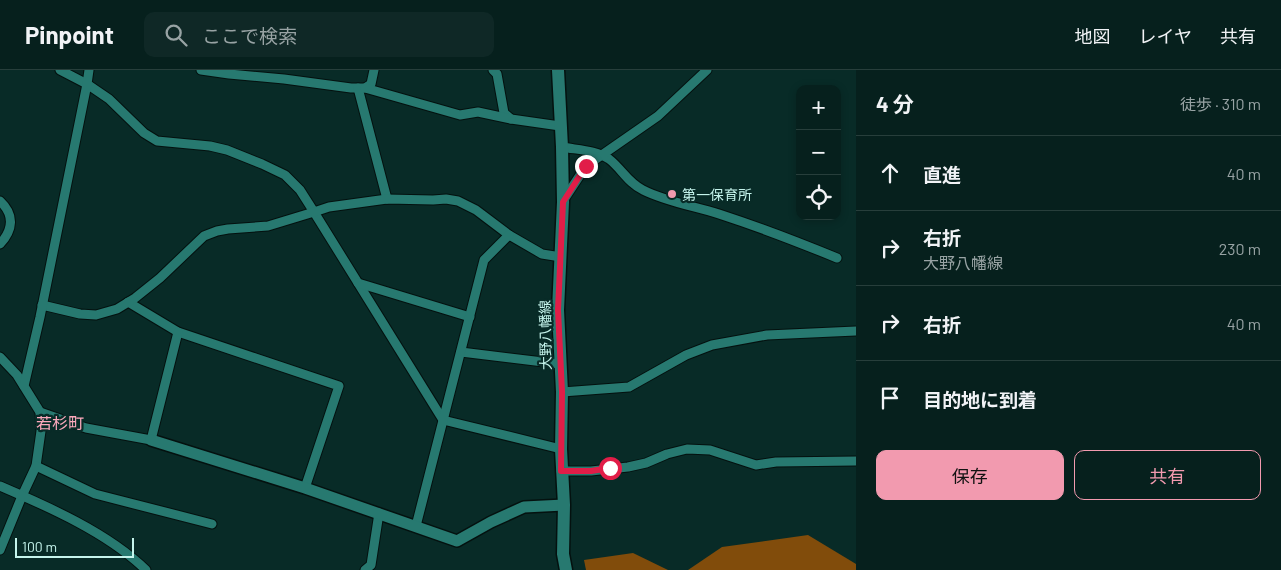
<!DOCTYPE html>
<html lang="ja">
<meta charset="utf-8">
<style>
body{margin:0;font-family:Barlow,"Noto Sans JP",sans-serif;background:#0f2826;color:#f1f3f6}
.controls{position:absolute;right:15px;top:15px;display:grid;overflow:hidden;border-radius:10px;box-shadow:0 2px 8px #0003}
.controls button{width:45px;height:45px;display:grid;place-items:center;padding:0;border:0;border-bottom:1px solid #273e3b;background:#06201d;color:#f1f3f6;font:25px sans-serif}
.scale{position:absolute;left:15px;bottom:12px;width:119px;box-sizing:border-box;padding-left:5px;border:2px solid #c5f4ec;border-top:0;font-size:14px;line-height:18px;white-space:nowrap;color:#c5f4ec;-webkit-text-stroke:4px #082b27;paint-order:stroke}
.stop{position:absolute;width:15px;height:15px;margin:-11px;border:4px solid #e11d48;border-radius:50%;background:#fff}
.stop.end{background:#e11d48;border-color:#fff;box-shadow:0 1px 5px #0008}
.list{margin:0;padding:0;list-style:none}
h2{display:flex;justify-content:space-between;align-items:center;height:65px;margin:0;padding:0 20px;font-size:21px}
h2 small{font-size:16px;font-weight:400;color:#98a3a4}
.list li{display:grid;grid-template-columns:32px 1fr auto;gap:15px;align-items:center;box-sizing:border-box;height:75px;padding:0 20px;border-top:1px solid #273e3b}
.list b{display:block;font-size:19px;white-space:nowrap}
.list p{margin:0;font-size:16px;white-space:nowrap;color:#98a3a4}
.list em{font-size:16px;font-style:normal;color:#98a3a4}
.actions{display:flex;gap:10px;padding:15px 20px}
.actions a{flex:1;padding:11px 0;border:1px solid #f29aaf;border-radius:10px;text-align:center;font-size:18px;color:#f29aaf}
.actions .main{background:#f29aaf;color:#111}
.icon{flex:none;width:28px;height:28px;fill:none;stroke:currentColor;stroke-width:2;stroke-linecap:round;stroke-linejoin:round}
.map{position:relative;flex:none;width:856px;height:500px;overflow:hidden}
header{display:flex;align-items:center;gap:30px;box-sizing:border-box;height:70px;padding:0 25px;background:#06201d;border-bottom:1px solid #273e3b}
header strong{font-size:24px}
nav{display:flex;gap:28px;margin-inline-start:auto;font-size:18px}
.search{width:350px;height:45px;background:#0f2826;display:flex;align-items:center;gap:12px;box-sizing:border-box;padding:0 18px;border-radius:10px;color:#98a3a4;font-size:19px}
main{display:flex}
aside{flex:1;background:#06201d}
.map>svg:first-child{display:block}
.forest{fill:#814c0b}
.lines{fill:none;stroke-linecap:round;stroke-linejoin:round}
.minor-casing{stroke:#04110f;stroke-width:11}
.tertiary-casing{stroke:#04110f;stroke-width:14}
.secondary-casing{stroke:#04110f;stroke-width:15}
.minor{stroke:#277970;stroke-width:9}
.tertiary{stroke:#277970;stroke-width:11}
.secondary{stroke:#277970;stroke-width:12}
.route{stroke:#e11d48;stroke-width:6}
.poi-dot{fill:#f29aaf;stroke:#082b27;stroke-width:2}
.labels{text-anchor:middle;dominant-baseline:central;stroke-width:4.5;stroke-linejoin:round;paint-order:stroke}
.poi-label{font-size:14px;fill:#c5f4ec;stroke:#082b27;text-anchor:start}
.street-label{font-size:14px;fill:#c5f4ec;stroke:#082b27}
.quarter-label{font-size:16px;fill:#fca9bc;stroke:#082b27}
</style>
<header>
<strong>Pinpoint</strong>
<div class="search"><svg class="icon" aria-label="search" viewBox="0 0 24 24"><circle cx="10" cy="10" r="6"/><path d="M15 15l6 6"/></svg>ここで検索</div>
<nav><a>地図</a><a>レイヤ</a><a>共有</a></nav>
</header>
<main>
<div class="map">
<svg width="856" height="500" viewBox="0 0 856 500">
<rect width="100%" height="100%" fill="#082b27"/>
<g class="forest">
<path d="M808,465l48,29v6h-168l34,-23z"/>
<path d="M633,483l35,17h-82l-2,-10z"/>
</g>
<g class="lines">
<g class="minor-casing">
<g id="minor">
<path d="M60,0l27,14 22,15 35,34 13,8 53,5 17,4 35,14 23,11 15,15 14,22 129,208 118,29"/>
<path d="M201,0l28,4 55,5 67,9h14l6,-4 3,-14"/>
<path d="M493,0l4,4 7,39 7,6 49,7"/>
<path d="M358,18l29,111"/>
<path d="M365,18l95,27 18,-3 33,7"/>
<path d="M562,77c16,3 34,3 47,12 12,9 19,24 34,31 24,12 51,16 76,24 40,13 79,28 118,44"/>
<path d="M0,131c15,14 13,29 0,43"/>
<path d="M563,131l23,-35 72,-50 49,-46"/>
<path d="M358,213l112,34"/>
<path d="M128,232l50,30 161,54 -34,102"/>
<path d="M42,235l38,9 16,1 21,-6 18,-11 25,-20 44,-42 13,-5 11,-2 40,-3 46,-14 15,-5 58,-8 46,1 13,-1 12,2 18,9 33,25 33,19 19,3"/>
<path d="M461,282l99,12"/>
<path d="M0,287l17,18 23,37 1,19 -5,35 -14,30 -22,54"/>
<path d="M24,316l16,-69 47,-233 2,-14"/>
<path d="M562,322l67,-5 57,-32 26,-10 55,-10 89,-4"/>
<path d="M40,342l46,16 65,12 27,-108"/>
<path d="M36,396l59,28 117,30"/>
<path d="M561,401h30l37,-4 18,-4 21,-9 20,-5 23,1 46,15 20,-3 80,-1"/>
<path d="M0,416c49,21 108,47 146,84"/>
<path d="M416,456l68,-266 25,-25"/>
<path d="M365,500l6,-5 8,-52"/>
</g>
</g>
<g class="tertiary-casing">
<path id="tertiary" d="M151,370l154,48 152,53 34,-19 33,-15 40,-2"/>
</g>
<g class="secondary-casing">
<path id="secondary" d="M558,0l4,77 1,55 -5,108 4,82 -1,57 3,56 -1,49 3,16"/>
</g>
<use href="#minor" class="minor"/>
<use href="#tertiary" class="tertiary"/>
<use href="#secondary" class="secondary"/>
</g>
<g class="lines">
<path class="route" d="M586,96l-23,36 -5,108 4,82 -1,79h30l19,-3"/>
</g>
<circle class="poi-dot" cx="672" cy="124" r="5"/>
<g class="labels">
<g class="poi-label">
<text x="682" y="124">第一保育所</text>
</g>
<g class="street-label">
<text transform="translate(545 265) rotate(-91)">大野八幡線</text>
</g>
<g class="quarter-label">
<text x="60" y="352">若杉町</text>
</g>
</g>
</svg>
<div class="controls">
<button>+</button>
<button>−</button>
<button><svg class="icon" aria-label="locate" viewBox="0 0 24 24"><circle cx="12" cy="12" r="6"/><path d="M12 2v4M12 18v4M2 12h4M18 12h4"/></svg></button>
</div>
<div class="scale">100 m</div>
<div class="stop" style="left:610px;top:398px"></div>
<div class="stop end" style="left:586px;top:96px"></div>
</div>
<aside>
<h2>4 分<small>徒歩 · 310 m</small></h2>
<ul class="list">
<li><svg class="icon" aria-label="ahead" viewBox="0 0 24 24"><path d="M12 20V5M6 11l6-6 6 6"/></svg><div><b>直進</b></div><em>40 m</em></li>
<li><svg class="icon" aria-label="right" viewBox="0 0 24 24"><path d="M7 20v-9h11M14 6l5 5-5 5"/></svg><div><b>右折</b><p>大野八幡線</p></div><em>230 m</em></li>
<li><svg class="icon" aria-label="right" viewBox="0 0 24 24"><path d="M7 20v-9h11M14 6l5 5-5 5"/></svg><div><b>右折</b></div><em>40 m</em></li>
<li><svg class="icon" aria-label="arrive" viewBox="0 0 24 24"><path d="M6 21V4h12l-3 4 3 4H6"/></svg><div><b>目的地に到着</b></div></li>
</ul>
<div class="actions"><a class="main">保存</a><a>共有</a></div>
</aside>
</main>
